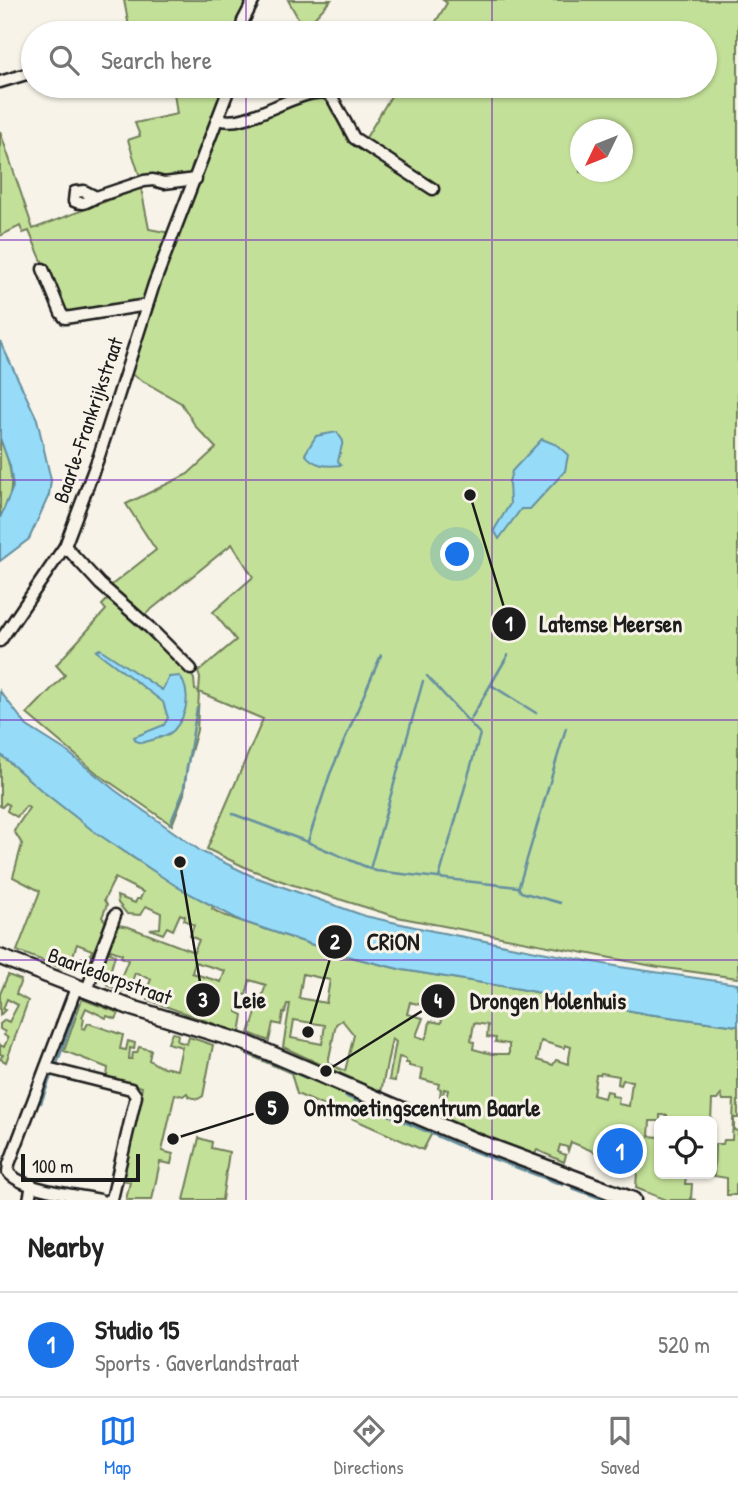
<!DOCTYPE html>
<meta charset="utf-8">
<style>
body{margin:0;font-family:"Patrick Hand",sans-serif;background:#f2f2f2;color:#222}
.controls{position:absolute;right:21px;bottom:21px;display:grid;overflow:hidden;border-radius:10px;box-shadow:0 2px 5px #0004}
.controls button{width:63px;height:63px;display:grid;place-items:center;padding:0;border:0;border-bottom:2px solid #e0e0e0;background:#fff;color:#222;font:35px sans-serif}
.compass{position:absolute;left:570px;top:119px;width:63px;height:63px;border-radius:50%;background:#fff;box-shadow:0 2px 5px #0004;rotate:227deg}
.scale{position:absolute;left:21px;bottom:18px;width:119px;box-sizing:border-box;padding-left:7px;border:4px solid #1c1c1c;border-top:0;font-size:19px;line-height:24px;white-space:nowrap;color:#1c1c1c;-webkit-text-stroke:5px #f7f3e8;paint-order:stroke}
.you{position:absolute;left:458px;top:555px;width:24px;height:24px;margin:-18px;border:5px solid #fff;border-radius:50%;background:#1a73e8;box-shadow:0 0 0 10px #1a73e833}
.badge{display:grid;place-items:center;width:46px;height:46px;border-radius:50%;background:#1a73e8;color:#fff;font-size:23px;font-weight:700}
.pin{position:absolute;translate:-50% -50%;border:4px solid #fff;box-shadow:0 2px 7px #0006}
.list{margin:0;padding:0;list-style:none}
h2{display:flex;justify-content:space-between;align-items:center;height:91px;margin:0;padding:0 28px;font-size:30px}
h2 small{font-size:23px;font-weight:400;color:#767676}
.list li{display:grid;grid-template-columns:46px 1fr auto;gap:21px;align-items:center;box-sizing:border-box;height:105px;padding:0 28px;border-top:2px solid #e0e0e0}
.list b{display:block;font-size:26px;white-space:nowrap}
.list p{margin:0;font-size:23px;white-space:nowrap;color:#767676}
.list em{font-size:23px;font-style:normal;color:#767676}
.icon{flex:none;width:38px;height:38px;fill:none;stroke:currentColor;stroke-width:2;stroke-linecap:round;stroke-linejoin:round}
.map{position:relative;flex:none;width:738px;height:1200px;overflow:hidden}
.search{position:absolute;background:#fff;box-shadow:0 2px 5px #0004;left:21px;right:21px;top:21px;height:77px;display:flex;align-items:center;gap:18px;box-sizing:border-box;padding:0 24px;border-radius:38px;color:#767676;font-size:26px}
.sheet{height:196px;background:#fff}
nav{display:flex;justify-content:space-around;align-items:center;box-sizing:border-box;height:98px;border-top:2px solid #e0e0e0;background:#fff;font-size:19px;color:#767676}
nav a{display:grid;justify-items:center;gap:4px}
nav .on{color:#1a73e8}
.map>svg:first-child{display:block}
.green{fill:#c3e098;stroke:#707e5a;stroke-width:2;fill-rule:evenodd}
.water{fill:#96dcf8;stroke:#658fa0;stroke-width:2}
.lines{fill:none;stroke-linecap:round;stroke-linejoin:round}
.stream{stroke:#658fa0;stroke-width:2.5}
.minor-casing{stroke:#1c1c1c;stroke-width:15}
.secondary-casing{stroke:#1c1c1c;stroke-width:19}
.minor{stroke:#f7f3e8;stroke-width:10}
.secondary{stroke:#f7f3e8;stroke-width:14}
.grid{fill:none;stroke:#7b2cbf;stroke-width:2;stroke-opacity:0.55}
.labels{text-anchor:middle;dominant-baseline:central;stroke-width:6;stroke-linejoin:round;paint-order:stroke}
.street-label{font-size:21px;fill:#1c1c1c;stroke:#f7f3e8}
.leader{fill:none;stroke:#1c1c1c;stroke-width:2.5}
.callout-dot{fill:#1c1c1c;stroke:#f7f3e8;stroke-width:2.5}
.mark-label{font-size:21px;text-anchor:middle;font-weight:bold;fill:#fff}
.callout-label{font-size:23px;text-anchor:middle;font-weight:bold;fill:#1c1c1c;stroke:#f7f3e8;stroke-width:6;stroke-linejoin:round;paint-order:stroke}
</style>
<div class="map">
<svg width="738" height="1200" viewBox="0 0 738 1200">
<rect width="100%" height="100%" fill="#f7f3e8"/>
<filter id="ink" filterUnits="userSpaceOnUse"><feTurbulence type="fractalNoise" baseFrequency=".0143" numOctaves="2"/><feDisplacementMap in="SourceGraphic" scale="14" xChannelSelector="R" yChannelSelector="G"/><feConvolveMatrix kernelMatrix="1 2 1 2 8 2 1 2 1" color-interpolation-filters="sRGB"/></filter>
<g filter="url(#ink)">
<g class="green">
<path d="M124,0h124l-8,14 -5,19h-109l4,-1z"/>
<path d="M288,0h43l-22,24 -6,3z"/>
<path d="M443,0h295v978l-80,-11 -261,-50 -107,-33 -41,-15 -42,-20 56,-130 -64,-27 -2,38 -10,36 -3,28 -12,31 -74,-51 -71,-60 38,-39 -9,-10 50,-55 -4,-5 7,-7 79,71 6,10 1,11 4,1 1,-13 -2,-6 38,-32 -23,-28 40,-35 -21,-33 -90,73 -33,-30 47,-37 -30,-46 62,-30 28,-26 -20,-21 -15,-24 -52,-30 20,-68 71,-185 100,-34h8l24,44 12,11 33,-55h308v-53h-276l18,-30zM580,130h42v42h-42z"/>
<path d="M173,86h53l-32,87c-17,10 -36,2 -54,4l-12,-37 12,-4 -5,-13 42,-9z"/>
<path d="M0,131l33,98 108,-41 8,41 21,4 -27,69 -76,11 -7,-10 -31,-72 -6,2 -3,-7 -20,10z"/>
<path d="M0,438c12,29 18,52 0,80z"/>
<path d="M0,754c66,59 136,110 213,152l-1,3 11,6 120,40 60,15 117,19 127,25 91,12v92h-4v12l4,1v52l-2,1v11h-9v-17l-13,-2 1,-32h8l1,-4h8l2,-40h-11l-2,-5 -4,5h-5l-1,21h-44v-6h-7v6h-10l-1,15 10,1v37h23v3h4l-1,7h7l-1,15 5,1h-30l-30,-12 1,-16 -9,-2 1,-9 -9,-4 4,-19 -19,-7 -8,22 -26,-11 -3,9 -1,-4 -7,-2 -2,7 8,3 -2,7 -27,-12 -3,6 -92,-39 6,-27 -4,-1 -1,7h-3l1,-7 -3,-1 1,-4 -18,-5 2,-10 -14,-3v-3h-3v-4l-7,-2 -4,24 -6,-1 7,-38 -4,-3 -11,53 -98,-45 7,-43h-3l-2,9h-2l-2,12 -8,-2 -4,18 -20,-8 17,-48 -16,-5 -4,15 -4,-1 -5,18 6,3 -3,18 -92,-33 3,-7 -4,-3 4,-11 -16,-6 -4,11 -4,-1 -4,8 -15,-5 -8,-13 18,-48 11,2 65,25 5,-12 -9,-4 4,-11 -10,-5 1,-4 -5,-2 -7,16 -6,-3 -4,7 -13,-5 10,-1 1,-15 -15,-7 -6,9 -13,-1 -9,-11 -1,-7 18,7 2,-4h3l3,-7 -28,-14 -11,22 3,5 -5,12 4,5 -19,45 -5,-2 6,-5 4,-10 -15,-6 -6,17 -6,-2 -3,9 -45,-17 23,-60 -27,-14 9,-33 -8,-13 15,-23 -3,-2 -9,11 -10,-6 2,-6 -3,-2 -4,4 -2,-1zM111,950l11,4 -1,3 7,3 -8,20 -11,-4 6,-21 -5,-2zM195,962l30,9 -4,11 -29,-9zM303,974l27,6 -4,23 -27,-5zM410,1002l34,9 -3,12 -11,-2 -2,12 -3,6 -9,-3 7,-18 -16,-4zM294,1020l31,5 -3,19 -31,-6zM342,1020l12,15 -9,36 -17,-8 8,-39zM474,1023l14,2 -1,12 9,1 -1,4 14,2v10h-17l-19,-5 1,-7 -3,-1zM541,1041l23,7 1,-3 6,2 -3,17 -12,-4 -3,5 -16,-5zM601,1073l18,3 -1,8 3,1 2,-5 9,1 -3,25 -11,-2 1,-7 -7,-1v-4l-6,-1 -2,7 -11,-3 3,-20h4z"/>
<path d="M8,975l13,5 -5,14 12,7 -22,61 -6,-3 3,-4 -3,-1v-9l4,2 4,-9 -4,-3 1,-3 -5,-3v-5l5,-4 4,2 9,-17 -11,-6 -4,10 2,1 -5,5v-21z"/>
<path d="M82,999l37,14 -3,6 -9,-3 -1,2 -20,-10 -4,9 2,2 -2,9 3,1 3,-6 35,12 -3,14 6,1 2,-9 7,2 -1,6 -4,-1 -1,11h3l1,-6h4l2,-6 12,3 -2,10 10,6 18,4 5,-23 -14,-4 4,-10 6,1 -1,7 10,3 2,-7 24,8 -10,51 -5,3 -9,-2 -2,-4 -4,3 -8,-2 -13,57 11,3 -2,10 -11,-2 -8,38h-26l4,-18 -7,-2 19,-93 -35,-10 1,-9 -44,-17z"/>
<path d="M249,1051l183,82 -9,17 -126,-56 -6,-21 -44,-19z"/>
<path d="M199,1138l13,4 -1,6 18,4 -7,48h-38z"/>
</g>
<g class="water">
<path d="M0,341l37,78 14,61 -2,15 -20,44 -29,22v-43l13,-31 -3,-21 -10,-28z"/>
<path d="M337,432l6,9 -5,20 3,4c-14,2 -27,1 -36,-11l11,-18z"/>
<path d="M542,439l15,6 11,10 -3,16 -35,38h-9l-22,30 -5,-9 16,-26 -1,-22 3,-11z"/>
<path d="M100,649l62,41 7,-13 11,-1c11,17 8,38 -6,54 -6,7 -23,10 -32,13l-6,-2 -2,-4 30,-12 4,-7 -5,-16 -67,-51z"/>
<path d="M0,691l27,35 38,24 51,41 86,61 50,24 113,40 68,15 187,36 118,17v42l-91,-12 -127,-25 -117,-19 -60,-15 -102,-34 -62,-33 -87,-58 -51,-40 -41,-36z"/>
</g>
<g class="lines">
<g class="stream">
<path d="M427,676l53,58 -41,144"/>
<path d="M491,685l45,28"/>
<path d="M469,722l39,-67"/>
<path d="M233,814l72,27 71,30 142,16 3,5 39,11"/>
<path d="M170,824l13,-31 14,-85"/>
<path d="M308,841l22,-67 51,-119"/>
<path d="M370,869l53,-188"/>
<path d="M519,886l47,-158"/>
<path d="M250,1054l59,25"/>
<path d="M61,1067l-4,-3 21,-61"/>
<path d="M33,1087l32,-87"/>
<path d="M345,1096l117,51 101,38"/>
<path d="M41,1103l10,-27"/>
<path d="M572,1188l33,12"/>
</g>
<g class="minor-casing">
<g id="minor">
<path d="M241,33l2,-12 11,-21"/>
<path d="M0,82l33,-10"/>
<path d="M218,119c29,11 77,-31 109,-26l6,6 21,39 79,51"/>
<path d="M96,197c-8,4 -13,9 -22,4l1,-9 9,-1 12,6 48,-16 9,-1 11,3 32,-4"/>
<path d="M43,269l18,44 4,5 82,-13"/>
<path d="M65,546l35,38 49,43 42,42"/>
<path d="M0,641l65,-95 34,-90 55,-172 76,-198"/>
<path d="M76,988l-67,176 -1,8c14,18 69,23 92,28"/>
<path d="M86,992l29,-77"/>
<path d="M47,1068l84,21 5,7 -24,103 -4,1"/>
<path d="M29,1200l3,-15"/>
</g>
</g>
<g class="secondary-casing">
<path id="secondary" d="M0,957l132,51 114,35 232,99 155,58"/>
</g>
<use href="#minor" class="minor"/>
<use href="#secondary" class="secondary"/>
</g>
</g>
<path class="grid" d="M246,0v33M492,0v33M246,86v1114M492,86v1114M0,240h738M0,480h738M0,720h738M0,960h738"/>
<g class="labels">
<g class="street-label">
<text transform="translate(88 420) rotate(-71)">Baarle-Frankrijkstraat</text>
<text transform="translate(110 976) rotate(20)">Baarledorpstraat</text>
</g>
</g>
<path class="leader" d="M470 495L509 624M308 1032L335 942M180 862L203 1000M326 1071L438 1001M173 1139L272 1108"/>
<g class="callout-dot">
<circle cx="470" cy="495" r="7"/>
<circle cx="308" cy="1032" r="7"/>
<circle cx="180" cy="862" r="7"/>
<circle cx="326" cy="1071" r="7"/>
<circle cx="173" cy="1139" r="7"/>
<circle cx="509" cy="624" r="18"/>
<circle cx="335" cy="942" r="18"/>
<circle cx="203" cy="1000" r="18"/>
<circle cx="438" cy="1001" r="18"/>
<circle cx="272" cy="1108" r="18"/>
</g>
<g class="mark-label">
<text x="509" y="631">1</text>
<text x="335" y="949">2</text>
<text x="203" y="1007">3</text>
<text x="438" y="1008">4</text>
<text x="272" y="1115">5</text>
</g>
<g class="callout-label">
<text x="611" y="632">Latemse Meersen</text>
<text x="393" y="950">CRiON</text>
<text x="250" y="1008">Leie</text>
<text x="548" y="1009">Drongen Molenhuis</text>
<text x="422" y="1116">Ontmoetingscentrum Baarle</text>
</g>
</svg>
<div class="controls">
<button><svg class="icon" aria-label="locate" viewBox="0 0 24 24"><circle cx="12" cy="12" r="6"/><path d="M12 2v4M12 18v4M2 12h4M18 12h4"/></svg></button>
</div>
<svg class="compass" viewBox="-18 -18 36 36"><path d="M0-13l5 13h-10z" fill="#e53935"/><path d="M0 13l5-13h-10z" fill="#767676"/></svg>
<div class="scale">100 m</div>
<div class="you"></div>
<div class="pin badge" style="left:620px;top:1151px">1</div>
<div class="search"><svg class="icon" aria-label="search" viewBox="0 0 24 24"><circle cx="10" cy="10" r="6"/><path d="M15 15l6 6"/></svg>Search here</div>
</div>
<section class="sheet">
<h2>Nearby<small></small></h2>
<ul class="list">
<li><span class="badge">1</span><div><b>Studio 15</b><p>Sports · Gaverlandstraat</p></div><em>520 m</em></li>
</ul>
</section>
<nav>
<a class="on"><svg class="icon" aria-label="map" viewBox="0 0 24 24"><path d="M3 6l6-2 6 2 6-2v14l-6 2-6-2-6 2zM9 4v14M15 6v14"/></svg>Map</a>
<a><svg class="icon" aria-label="directions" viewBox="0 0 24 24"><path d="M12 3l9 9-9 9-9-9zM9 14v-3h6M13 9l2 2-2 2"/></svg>Directions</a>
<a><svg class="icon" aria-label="saved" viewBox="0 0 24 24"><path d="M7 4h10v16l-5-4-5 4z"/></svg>Saved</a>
</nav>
